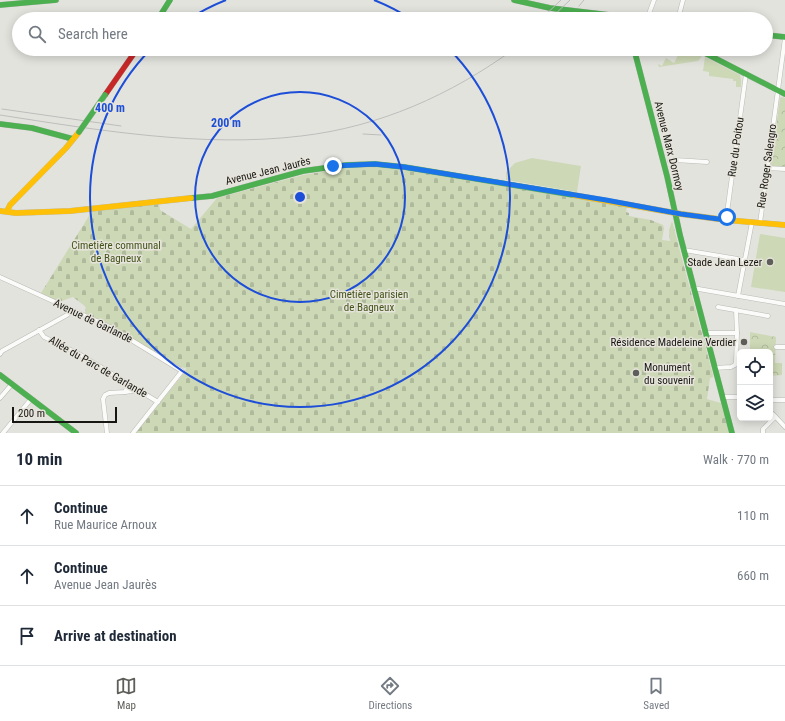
<!DOCTYPE html>
<meta charset="utf-8">
<style>
body{margin:0;font-family:"Roboto Condensed",sans-serif;background:#f2f2f3;color:#1f2937}
.controls{position:absolute;right:12px;bottom:12px;display:grid;overflow:hidden;border-radius:6px;box-shadow:0 2px 10px #0003}
.controls button{width:36px;height:36px;display:grid;place-items:center;padding:0;border:0;border-bottom:1px solid #e0e1e3;background:#fff;color:#1f2937;font:20px sans-serif}
.scale{position:absolute;left:12px;bottom:10px;width:105px;box-sizing:border-box;padding-left:4px;border:2px solid #171613;border-top:0;font-size:11px;line-height:14px;white-space:nowrap;color:#171613;-webkit-text-stroke:3px #e6e4db;paint-order:stroke}
.stop{position:absolute;width:12px;height:12px;margin:-9px;border:3px solid #1a73e8;border-radius:50%;background:#fff}
.stop.end{background:#1a73e8;border-color:#fff;box-shadow:0 1px 4px #0008}
.list{margin:0;padding:0;list-style:none}
h2{display:flex;justify-content:space-between;align-items:center;height:52px;margin:0;padding:0 16px;font-size:17px}
h2 small{font-size:13px;font-weight:400;color:#747a83}
.list li{display:grid;grid-template-columns:26px 1fr auto;gap:12px;align-items:center;box-sizing:border-box;height:60px;padding:0 16px;border-top:1px solid #e0e1e3}
.list b{display:block;font-size:15px;white-space:nowrap}
.list p{margin:0;font-size:13px;white-space:nowrap;color:#747a83}
.list em{font-size:13px;font-style:normal;color:#747a83}
.icon{flex:none;width:22px;height:22px;fill:none;stroke:currentColor;stroke-width:2;stroke-linecap:round;stroke-linejoin:round}
.map{position:relative;flex:none;width:785px;height:433px;overflow:hidden}
.search{position:absolute;background:#fff;box-shadow:0 2px 10px #0003;left:12px;right:12px;top:12px;height:44px;display:flex;align-items:center;gap:10px;box-sizing:border-box;padding:0 14px;border-radius:22px;color:#747a83;font-size:15px}
.sheet{height:232px;background:#fff}
nav{display:flex;justify-content:space-around;align-items:center;box-sizing:border-box;height:56px;border-top:1px solid #e0e1e3;background:#fff;font-size:11px;color:#747a83}
nav a{display:grid;justify-items:center;gap:2px}
nav .on{color:#5e5e5a}
.map>svg:first-child{display:block}
.grass{fill:#cdd8b6}
.cemetery{fill:url(#cemetery-stones)}
.park{fill:url(#park-crowns)}
.lines{fill:none;stroke-linecap:round;stroke-linejoin:round}
.street-casing{stroke:#b9b9b5;stroke-width:5}
.fast-casing{stroke:#b9b9b5;stroke-width:6}
.slow-casing{stroke:#b9b9b5;stroke-width:6}
.jam-casing{stroke:#b9b9b5;stroke-width:6}
.street{stroke:#fbfbfa;stroke-width:4}
.fast{stroke:#4caf50;stroke-width:5.5}
.slow{stroke:#ffc107;stroke-width:5.5}
.jam{stroke:#c62828;stroke-width:5.5}
.rail{stroke:#bdbdbc;stroke-width:1}
.fast-bridge-casing{stroke:#b9b9b5;stroke-width:6;stroke-linecap:butt}
.fast-bridge{stroke:#4caf50;stroke-width:5.5}
.route{stroke:#1a73e8;stroke-width:5}
.ring{fill:none;stroke:#1d4ed8;stroke-width:2}
.poi-dot{fill:#5e5e5a;stroke:#e6e4db;stroke-width:1.5}
.labels{text-anchor:middle;dominant-baseline:central;stroke-width:3;stroke-linejoin:round;paint-order:stroke}
.street-label{font-size:11px;fill:#171613;stroke:#e6e4db}
.park-label{font-size:11px;fill:#43541b;stroke:#e6e4db}
.poi-label{font-size:11px;fill:#171613;stroke:#e6e4db;text-anchor:end}
.centre{fill:#1d4ed8;stroke:#e6e4db;stroke-width:2}
.ring-label{font-size:12px;text-anchor:middle;font-weight:bold;fill:#1d4ed8;stroke:#e6e4db;stroke-width:3;stroke-linejoin:round;paint-order:stroke}
</style>
<div class="map">
<svg width="785" height="433" viewBox="0 0 785 433">
<defs>
<pattern id="cemetery-stones" width="16" height="16" patternUnits="userSpaceOnUse"><rect width="16" height="16" fill="#cdd8b6"/><path d="M2 7V4a2 2 0 0 1 4 0v3zM10 15v-3a2 2 0 0 1 4 0v3z" fill="#afb99c"/></pattern>
<pattern id="park-crowns" width="20" height="18" patternUnits="userSpaceOnUse"><rect width="20" height="18" fill="#cdd8b6"/><path d="M2 6a3 3 0 1 1 6 0M12 15a3 3 0 1 1 6 0" fill="none" stroke="#afb99c"/></pattern>
</defs>
<rect width="100%" height="100%" fill="#e3e3de"/>
<g class="grass">
<path d="M681,49h7l14,7 -4,5 -39,6 -1,-3 4,2 4,-8 8,5z"/>
<path d="M705,57l35,18 1,5v7h-5v-6h-3v-2l-24,-3v-4l-6,-1z"/>
<path d="M532,158l49,8 -4,26 -71,-12v-8l9,-9z"/>
<path d="M760,234l25,4v54l-34,-5z"/>
</g>
<path class="cemetery" d="M375,167l22,2 230,37 -1,6 3,1v3l22,4 12,5 1,3 -2,12 8,1 -1,-11 3,-9 41,154v2l-3,1 -3,21 14,4 8,30h-594l50,-61 1,-4 -6,-1 -71,-42 -24,-11 1,-7 -13,-10 -14,5 -18,-9 51,-82 67,-7 1,6 31,19 26,-31 86,-23 42,-7z"/>
<g class="park">
<path d="M782,97l3,1v70l-13,-1c-3,-6 0,-18 4,-22l-2,-3 6,-44z"/>
<path d="M750,332l26,5 -1,26h7v12l-12,1v-24h-20z"/>
</g>
<g class="lines">
<g class="street-casing">
<g id="street">
<path d="M647,19l7,-19"/>
<path d="M678,19l5,-19"/>
<path d="M670,161l5,-1 32,2"/>
<path d="M767,168l18,1"/>
<path d="M726,220l20,-146"/>
<path d="M760,223l25,-185"/>
<path d="M684,250l60,10"/>
<path d="M0,277l110,50 72,44 -49,62"/>
<path d="M693,288l92,16"/>
<path d="M738,296l14,-74"/>
<path d="M718,307l50,9"/>
<path d="M736,310l1,23"/>
<path d="M39,330l5,7 35,17 79,48"/>
<path d="M705,333h32l-1,29 -1,3 -4,2 -16,1"/>
<path d="M776,347h9"/>
<path d="M0,354l2,-3 65,-36 5,-4"/>
<path d="M125,392l14,-2"/>
<path d="M723,397h17"/>
<path d="M0,398l12,-14"/>
<path d="M770,400h15"/>
<path d="M773,414l12,13"/>
<path d="M3,433l28,-34"/>
<path d="M107,433l-4,-34 2,-4 4,-2 16,-1 3,-6v-3"/>
<path d="M763,433v-4l12,-12"/>
</g>
</g>
<g class="fast-casing">
<g id="fast">
<path d="M514,0l36,8 68,8 15,3"/>
<path d="M0,5l56,-5"/>
<path d="M158,19l12,-19"/>
<path d="M766,35l19,2"/>
<path d="M634,49l33,127 13,59 52,198"/>
<path d="M697,49l88,45"/>
<path d="M0,124l32,4 41,11"/>
<path d="M191,198l21,-2 91,-25 43,-6 29,-1 29,3 169,28"/>
<path d="M0,375l76,58"/>
</g>
</g>
<g class="slow-casing">
<g id="slow">
<path d="M573,195l108,19 45,6 59,5"/>
<path d="M0,211l16,2 54,-2 121,-13"/>
<path d="M7,211l3,-6 56,-57 13,-16"/>
</g>
</g>
<g class="jam-casing">
<path id="jam" d="M105,95l32,-46"/>
</g>
<use href="#street" class="street"/>
<use href="#fast" class="fast"/>
<use href="#slow" class="slow"/>
<use href="#jam" class="jam"/>
<g class="rail">
<path d="M579,6l5,-6"/>
<path d="M541,19l20,-19"/>
<path d="M550,19l20,-19"/>
<path d="M2,109l119,17"/>
<path d="M0,115c97,15 203,33 301,21 78,-9 150,-41 213,-87"/>
<path d="M363,134l18,1"/>
</g>
<g class="fast-bridge-casing">
<path id="fast-bridge" d="M79,132l26,-37"/>
</g>
<use href="#fast-bridge" class="fast-bridge"/>
</g>
<g class="lines">
<path class="route" d="M333,166l42,-2 29,3 202,33 75,14 45,6 1,-3"/>
</g>
<g class="ring">
<circle cx="300" cy="197" r="105"/>
<path d="M189 19A210 210 0 0 1 226 0M374 0A210 210 0 0 1 411 19M450 50A210 210 0 1 1 150 50"/>
</g>
<g class="poi-dot">
<circle cx="770" cy="262" r="4"/>
<circle cx="744" cy="342" r="4"/>
<circle cx="636" cy="373" r="4"/>
</g>
<g class="labels">
<g class="street-label">
<text transform="translate(669 146) rotate(76)">Avenue Marx Dormoy</text>
<text transform="translate(736 147) rotate(-82)">Rue du Poitou</text>
<text transform="translate(767 166) rotate(-82)">Rue Roger Salengro</text>
<text transform="translate(268 171) rotate(-14)">Avenue Jean Jaurès</text>
<text transform="translate(93 321) rotate(26)">Avenue de Garlande</text>
<text transform="translate(98 367) rotate(30)">Allée du Parc de Garlande</text>
</g>
<g class="park-label">
<text x="116" y="245">Cimetière communal<tspan x="116" dy="13">de Bagneux</tspan></text>
<text x="369" y="294">Cimetière parisien<tspan x="369" dy="13">de Bagneux</tspan></text>
</g>
<g class="poi-label">
<text x="762" y="262">Stade Jean Lezer</text>
<text x="736" y="342">Résidence Madeleine Verdier</text>
<text x="644" y="367" text-anchor="start">Monument<tspan x="644" dy="13">du souvenir</tspan></text>
</g>
</g>
<circle cx="300" cy="197" r="6" class="centre"/>
<g class="ring-label">
<text x="110" y="112">400 m</text>
<text x="226" y="127">200 m</text>
</g>
</svg>
<div class="controls">
<button><svg class="icon" aria-label="locate" viewBox="0 0 24 24"><circle cx="12" cy="12" r="6"/><path d="M12 2v4M12 18v4M2 12h4M18 12h4"/></svg></button>
<button><svg class="icon" aria-label="layers" viewBox="0 0 24 24"><path d="M12 4l9 5-9 5-9-5zM3 14l9 5 9-5"/></svg></button>
</div>
<div class="scale">200 m</div>
<div class="stop" style="left:727px;top:217px"></div>
<div class="stop end" style="left:333px;top:166px"></div>
<div class="search"><svg class="icon" aria-label="search" viewBox="0 0 24 24"><circle cx="10" cy="10" r="6"/><path d="M15 15l6 6"/></svg>Search here</div>
</div>
<section class="sheet">
<h2>10 min<small>Walk · 770 m</small></h2>
<ul class="list">
<li><svg class="icon" aria-label="ahead" viewBox="0 0 24 24"><path d="M12 20V5M6 11l6-6 6 6"/></svg><div><b>Continue</b><p>Rue Maurice Arnoux</p></div><em>110 m</em></li>
<li><svg class="icon" aria-label="ahead" viewBox="0 0 24 24"><path d="M12 20V5M6 11l6-6 6 6"/></svg><div><b>Continue</b><p>Avenue Jean Jaurès</p></div><em>660 m</em></li>
<li><svg class="icon" aria-label="arrive" viewBox="0 0 24 24"><path d="M6 21V4h12l-3 4 3 4H6"/></svg><div><b>Arrive at destination</b></div></li>
</ul>
</section>
<nav>
<a class="on"><svg class="icon" aria-label="map" viewBox="0 0 24 24"><path d="M3 6l6-2 6 2 6-2v14l-6 2-6-2-6 2zM9 4v14M15 6v14"/></svg>Map</a>
<a><svg class="icon" aria-label="directions" viewBox="0 0 24 24"><path d="M12 3l9 9-9 9-9-9zM9 14v-3h6M13 9l2 2-2 2"/></svg>Directions</a>
<a><svg class="icon" aria-label="saved" viewBox="0 0 24 24"><path d="M7 4h10v16l-5-4-5 4z"/></svg>Saved</a>
</nav>
